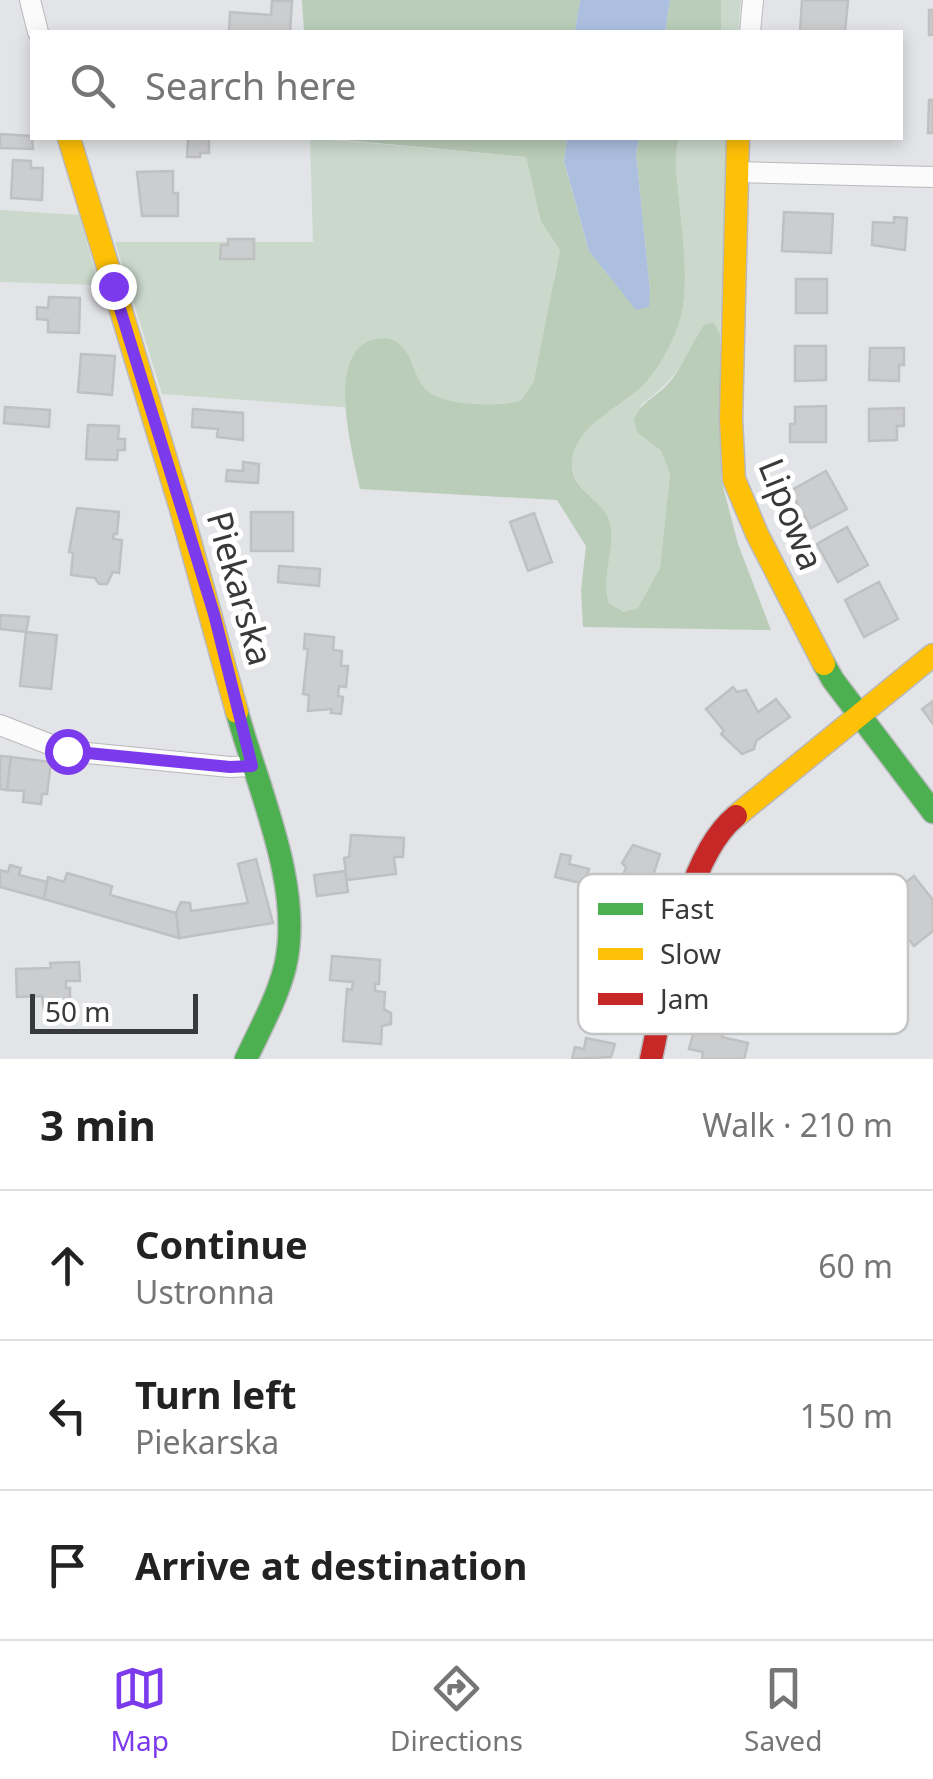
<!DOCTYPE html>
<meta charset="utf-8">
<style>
body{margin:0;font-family:"Noto Sans",sans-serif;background:#f2f2f2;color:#222}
.scale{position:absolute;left:30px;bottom:25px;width:168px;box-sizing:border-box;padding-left:10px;border:5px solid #38393b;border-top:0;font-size:28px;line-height:35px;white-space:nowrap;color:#38393b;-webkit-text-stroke:8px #fff;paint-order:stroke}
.stop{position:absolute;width:30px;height:30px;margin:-22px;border:8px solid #7c3aed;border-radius:50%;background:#fff}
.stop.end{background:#7c3aed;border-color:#fff;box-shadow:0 2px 10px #0008}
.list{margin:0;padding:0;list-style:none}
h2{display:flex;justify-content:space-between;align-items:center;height:130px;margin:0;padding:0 40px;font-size:42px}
h2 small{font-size:32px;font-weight:400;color:#767676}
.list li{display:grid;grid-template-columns:65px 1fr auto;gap:30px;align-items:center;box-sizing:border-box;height:150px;padding:0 40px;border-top:2px solid #e0e0e0}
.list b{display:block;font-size:38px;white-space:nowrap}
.list p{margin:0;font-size:32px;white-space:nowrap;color:#767676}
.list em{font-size:32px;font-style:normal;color:#767676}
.icon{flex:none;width:55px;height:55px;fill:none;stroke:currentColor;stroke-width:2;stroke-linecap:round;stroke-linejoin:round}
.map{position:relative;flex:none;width:933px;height:1059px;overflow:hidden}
.search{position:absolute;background:#fff;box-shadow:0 5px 15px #0003;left:30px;right:30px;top:30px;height:110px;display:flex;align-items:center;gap:25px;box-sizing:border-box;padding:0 35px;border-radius:0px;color:#767676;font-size:38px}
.sheet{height:580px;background:#fff}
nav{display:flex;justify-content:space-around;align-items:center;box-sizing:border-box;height:140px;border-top:2px solid #e0e0e0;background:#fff;font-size:28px;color:#767676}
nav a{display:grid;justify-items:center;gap:5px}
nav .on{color:#7c3aed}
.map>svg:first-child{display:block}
.green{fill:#cbd9cc}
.forest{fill:#b9cdb8}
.water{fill:#acbfdf}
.building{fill:#cccdcf;stroke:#bfc0c2;stroke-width:2.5}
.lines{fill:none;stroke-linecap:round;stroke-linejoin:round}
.street-casing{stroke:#b9b9bb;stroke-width:22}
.fast-casing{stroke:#b9b9bb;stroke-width:25}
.slow-casing{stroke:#b9b9bb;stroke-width:25}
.jam-casing{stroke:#b9b9bb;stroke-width:25}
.street{stroke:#fbfbfb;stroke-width:20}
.fast{stroke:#4caf50;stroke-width:22}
.slow{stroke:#ffc107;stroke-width:22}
.jam{stroke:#c62828;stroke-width:22}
.route{stroke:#7c3aed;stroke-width:12}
.labels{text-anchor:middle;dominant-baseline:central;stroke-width:10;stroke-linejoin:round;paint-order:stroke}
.street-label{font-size:35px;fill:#38393b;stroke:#fff}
.key{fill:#fff;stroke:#c3c4c4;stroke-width:2.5}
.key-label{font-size:28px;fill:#38393b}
</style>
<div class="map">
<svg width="933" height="1059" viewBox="0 0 933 1059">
<rect width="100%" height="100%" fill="#e3e4e7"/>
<g class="green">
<path d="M721,0h20l-3,32h-17z"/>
<path d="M310,138l216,19 15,65 19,28 -6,28 -4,144 -388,-28 -47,-152h198z"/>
<path d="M679,138h48l-7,197 -22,-1c-13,31 -30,51 -57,71l-4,27 24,19 9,23 -10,94 -21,40 -15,4 -15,-9c-9,-28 9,-59 0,-83 -7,-21 -37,-30 -37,-56 0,-40 52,-57 75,-83 17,-20 32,-49 36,-75 5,-35 -1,-73 -4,-108 -2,-20 -6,-41 0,-60z"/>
<path d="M0,210l79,5 20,70 -99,-3z"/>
</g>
<g class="forest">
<path d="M302,0h278l-5,32h-271z"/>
<path d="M670,0h51v32h-56z"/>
<path d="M324,138h243l-3,24 25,89 47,58 14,-18 -14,-138 3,-15h40c-6,19 -2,40 0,60 3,35 9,73 4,108 -4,26 -19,55 -36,75 -23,26 -74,43 -75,83 -1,26 30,35 37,56 9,24 -9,55 0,83l15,9 14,-4 22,-40 10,-94 -9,-23 -24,-19 -3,-12c9,-20 18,-20 32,-34 18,-19 24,-42 39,-62l9,-1 6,12 1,144 17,65 33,86 -188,-3 -2,-37 5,-44 -29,-46 -197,-11c-7,-35 -33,-126 7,-147 6,-3 16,-5 23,-3 25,8 21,41 40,54 20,14 69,13 91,8l13,-20 26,-131 -19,-28 -15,-65z"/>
</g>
<g class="water">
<path d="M580,0h90l-5,32h-90z"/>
<path d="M567,138h72l-3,15 14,138 -1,16 -13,3 -47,-59 -25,-90z"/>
</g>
<g class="building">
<path d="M802,0h46l-3,32h-45z"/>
<path d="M272,1h20l-2,31h-61l1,-20 41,3z"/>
<rect x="929" y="10" width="4" height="25"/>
<path d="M929,100h4v33h-5z"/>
<path d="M0,134l32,2 1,13 -33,-1z"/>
<path d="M188,138h21v15h-9v4h-13z"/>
<path d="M13,160l18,1v7h12l-1,32 -31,-2z"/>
<path d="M173,171v22h5v23h-36l-5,-44z"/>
<path d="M784,212l49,2 -2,39 -49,-2z"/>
<path d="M894,217l13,1 -2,32 -33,-5 1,-23 21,1z"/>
<path d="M228,239h26v20h-34l1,-14h7z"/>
<rect x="796" y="279" width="31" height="34"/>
<path d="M49,297l31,1 -1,35 -31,-1v-12l-11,-1v-12l11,1z"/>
<path d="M795,346h31v34l-31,1z"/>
<path d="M870,348h34v17h-5v16l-30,-1z"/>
<path d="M81,354l34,2 -3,39 -34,-3z"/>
<path d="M826,406v36h-36v-18h5v-17z"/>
<path d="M5,407l45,3 -1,17 -45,-4z"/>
<path d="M904,408v18h-7v14l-28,1v-32z"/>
<path d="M193,409l50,4v27l-26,-3 1,-8 -26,-2z"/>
<path d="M88,425l31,1 -1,13h7v11h-7l-1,10 -31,-1z"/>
<path d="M243,462l16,2 -1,19 -32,-2 1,-11 16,1z"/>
<path d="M826,471l21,38 -36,19 -21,-37z"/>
<path d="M77,508l42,4 -2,22h-3l-1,5 9,1 -3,33 -6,-1 -6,12h-8l-4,-6 -24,-3 2,-22 -4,-1z"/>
<rect x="251" y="512" width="42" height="39"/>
<path d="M534,513l18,49 -24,9 -18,-49z"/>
<path d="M847,527l21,38 -30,17 -21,-38z"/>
<path d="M279,566l41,3 -1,17 -41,-4z"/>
<path d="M879,582l19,37 -34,18 -19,-37z"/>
<path d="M0,615l29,2 -3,15 -26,-3z"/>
<path d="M26,632l31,3 -6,54 -31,-3z"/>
<path d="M305,634l29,3 -1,13 9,1 -1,15h7l-2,21 -7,-1 -1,10 5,1 -2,17 -10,-1 1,-4 -24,2 1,-16 -6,-1 5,-45h-4z"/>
<path d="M733,687l4,5 9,-2 12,22 18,-13 14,18 -34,24 -2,8 -12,5 -21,-20 3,-3 -18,-22z"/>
<path d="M933,701v23l-11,-15z"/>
<path d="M0,756l11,1 -4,33 -7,-1z"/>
<path d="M11,757l40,5 -4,32h-5l-1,10 -18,-2 1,-11 -17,-1z"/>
<path d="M351,835l53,3 -1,19h-9l2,17 -49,6 -3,-22 5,-1z"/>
<path d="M633,845l27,9 -10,31 -27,-9 3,-9 -4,-4z"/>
<path d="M561,854l10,2 -2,8 20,5 -4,15 -30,-7z"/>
<path d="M256,859l17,64 -94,15 -3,-25 5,-11 9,1 1,8 57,-8 -10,-39z"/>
<path d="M10,865l11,3 -2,7 28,7 -3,17 -44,-12v-17l8,2z"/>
<path d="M345,871l3,21 -31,4 -3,-21z"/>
<path d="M67,873l45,13 -2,9 66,18 3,25 -135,-39 4,-22 16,5z"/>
<path d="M914,876l19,24v31l-19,15 -35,-43z"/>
<path d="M332,956l48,4 -1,24h-4v7l10,1 -1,17 7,4v11l-9,2 -1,18 -38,-3 4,-52 5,1 1,-8 -23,-2z"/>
<path d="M79,962l1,19h-14v7h4v31h-25l-3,-23 -25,1 -1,-28 35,-1 -1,-5z"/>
<path d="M695,1027l27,6v4l26,6 -4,16h-42l1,-7 -14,-3z"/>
<path d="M586,1038l29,6 -4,13 -39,2 3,-12 9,2z"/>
</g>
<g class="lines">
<g class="street-casing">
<g id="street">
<path d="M30,0l8,32"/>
<path d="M750,32l3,-32"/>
<path d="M736,172l197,5"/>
<path d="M0,725l67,26 163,16 22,-1"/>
</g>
</g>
<g class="fast-casing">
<g id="fast">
<path d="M824,664l9,16 100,132"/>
<path d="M237,712c21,77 67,176 48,255 -8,32 -25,62 -39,92"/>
</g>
</g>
<g class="slow-casing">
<g id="slow">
<path d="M69,138l112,371 56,203"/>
<path d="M738,138l-7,281 3,60 23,55 67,130"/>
<path d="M736,816l197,-161"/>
</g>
</g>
<g class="jam-casing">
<path id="jam" d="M651,1059c15,-67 31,-199 85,-243"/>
</g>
<use href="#street" class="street"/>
<use href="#fast" class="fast"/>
<use href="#slow" class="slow"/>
<use href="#jam" class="jam"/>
</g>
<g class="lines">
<path class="route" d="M67,751l163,16 22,-1 -38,-152 -101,-328"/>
</g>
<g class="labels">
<g class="street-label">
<text transform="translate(792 514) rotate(68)">Lipowa</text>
<text transform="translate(241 588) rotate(74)">Piekarska</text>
</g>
</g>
<rect x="578" y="874" width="330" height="160" rx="15" class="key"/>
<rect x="598" y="903" width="45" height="12" fill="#4caf50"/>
<rect x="598" y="948" width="45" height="12" fill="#ffc107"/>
<rect x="598" y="993" width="45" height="12" fill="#c62828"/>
<g class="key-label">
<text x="660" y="919">Fast</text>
<text x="660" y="964">Slow</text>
<text x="660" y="1009">Jam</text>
</g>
</svg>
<div class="scale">50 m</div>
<div class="stop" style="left:67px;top:751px"></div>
<div class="stop end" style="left:113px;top:286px"></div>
<div class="search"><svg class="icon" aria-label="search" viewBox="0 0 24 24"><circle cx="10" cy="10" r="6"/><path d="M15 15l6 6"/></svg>Search here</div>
</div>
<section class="sheet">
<h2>3 min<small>Walk · 210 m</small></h2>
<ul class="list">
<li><svg class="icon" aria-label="ahead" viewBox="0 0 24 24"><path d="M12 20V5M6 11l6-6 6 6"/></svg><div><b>Continue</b><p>Ustronna</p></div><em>60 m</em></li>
<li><svg class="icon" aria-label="left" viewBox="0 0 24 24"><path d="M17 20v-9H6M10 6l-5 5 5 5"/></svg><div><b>Turn left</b><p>Piekarska</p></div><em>150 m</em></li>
<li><svg class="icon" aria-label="arrive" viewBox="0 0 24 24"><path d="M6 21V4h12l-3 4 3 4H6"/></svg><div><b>Arrive at destination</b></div></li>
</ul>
</section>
<nav>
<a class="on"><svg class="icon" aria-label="map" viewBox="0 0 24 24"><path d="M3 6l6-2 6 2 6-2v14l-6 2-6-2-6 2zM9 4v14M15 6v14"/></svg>Map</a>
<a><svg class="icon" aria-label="directions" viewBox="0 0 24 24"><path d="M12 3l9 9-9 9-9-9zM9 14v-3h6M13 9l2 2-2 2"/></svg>Directions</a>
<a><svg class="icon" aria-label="saved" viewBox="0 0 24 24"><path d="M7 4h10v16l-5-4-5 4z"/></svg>Saved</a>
</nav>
